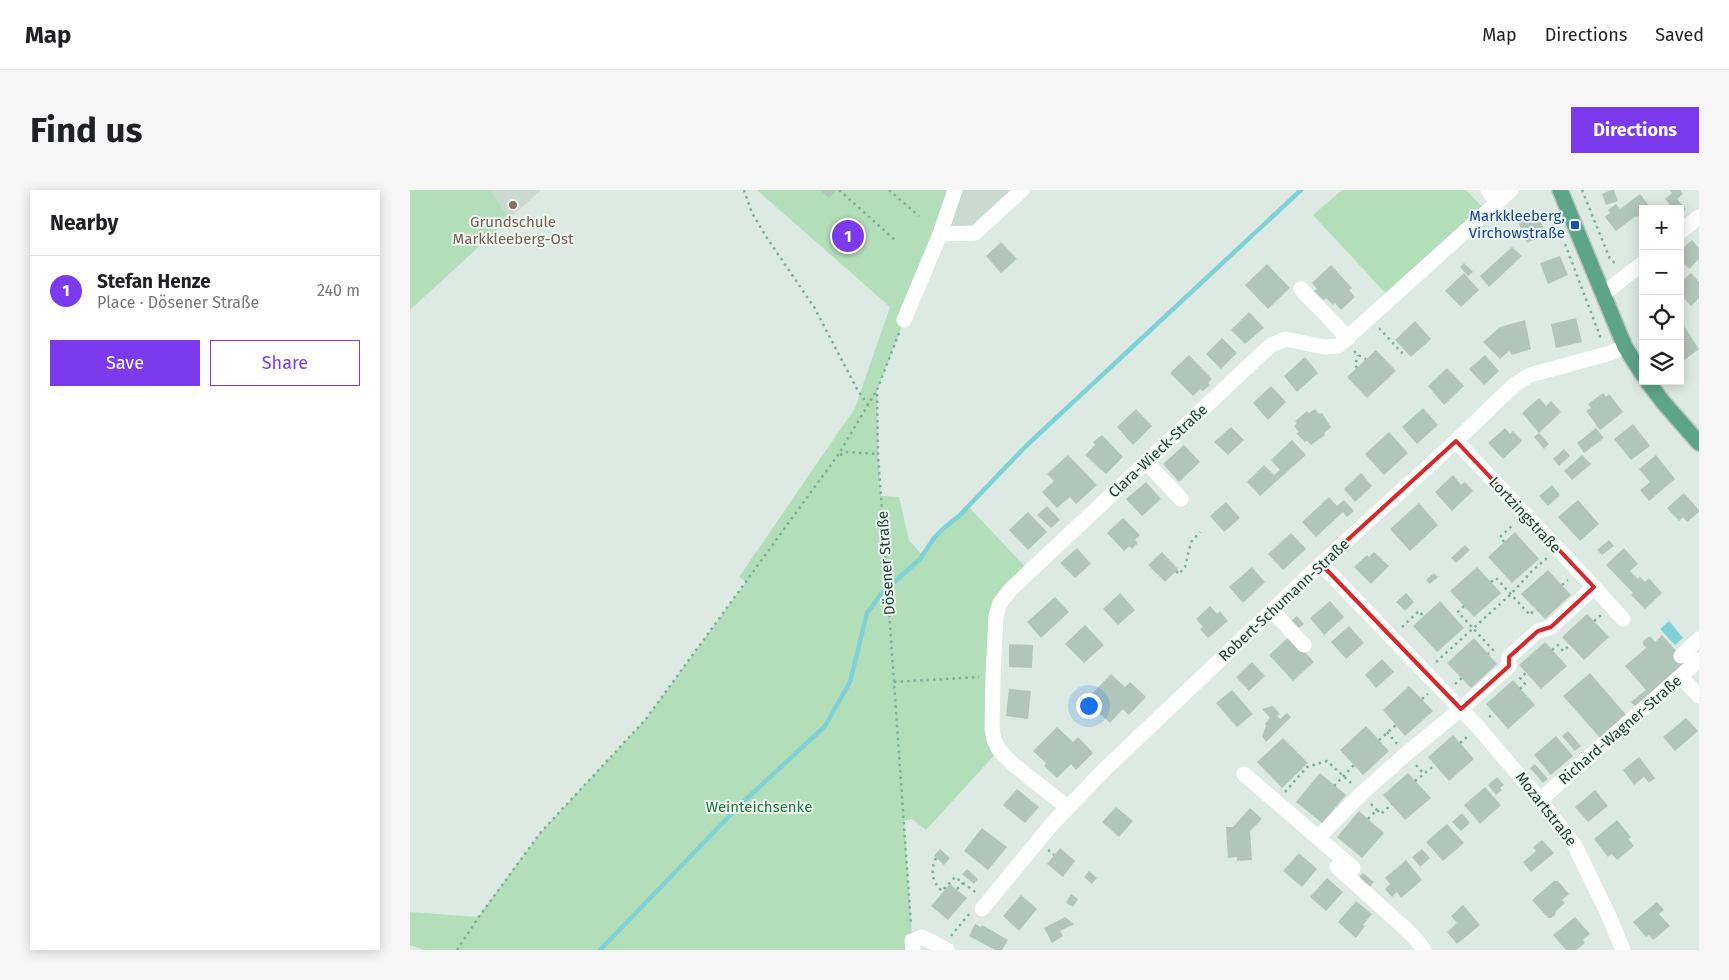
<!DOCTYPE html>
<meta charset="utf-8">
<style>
body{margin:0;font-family:"Fira Sans",sans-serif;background:#f6f6f6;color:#202124}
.controls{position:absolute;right:15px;top:15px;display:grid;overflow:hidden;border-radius:0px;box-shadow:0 2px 12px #0003}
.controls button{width:45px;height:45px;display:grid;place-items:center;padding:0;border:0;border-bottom:1px solid #e0e0e0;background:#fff;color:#202124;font:25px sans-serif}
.you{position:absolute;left:678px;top:515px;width:18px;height:18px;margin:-12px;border:4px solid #fff;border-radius:50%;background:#1a73e8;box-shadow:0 0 0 8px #1a73e833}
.badge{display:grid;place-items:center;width:32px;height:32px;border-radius:50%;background:#7c3aed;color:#fff;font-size:16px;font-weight:700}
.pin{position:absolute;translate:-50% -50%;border:2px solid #fff;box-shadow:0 1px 5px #0006}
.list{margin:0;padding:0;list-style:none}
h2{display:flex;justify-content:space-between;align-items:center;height:65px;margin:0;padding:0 20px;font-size:21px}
h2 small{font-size:16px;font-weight:400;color:#757577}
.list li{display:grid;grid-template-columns:32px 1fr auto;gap:15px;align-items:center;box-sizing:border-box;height:70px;padding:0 20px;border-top:1px solid #e0e0e0}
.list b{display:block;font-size:19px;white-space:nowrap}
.list p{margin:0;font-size:16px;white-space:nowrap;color:#757577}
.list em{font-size:16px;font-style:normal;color:#757577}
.actions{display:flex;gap:10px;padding:15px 20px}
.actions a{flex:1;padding:11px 0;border:1px solid #7c3aed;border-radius:0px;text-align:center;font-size:18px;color:#7c3aed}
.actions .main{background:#7c3aed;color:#fff}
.icon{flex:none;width:28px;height:28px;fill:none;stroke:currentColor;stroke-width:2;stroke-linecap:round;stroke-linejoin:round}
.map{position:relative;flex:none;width:1289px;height:760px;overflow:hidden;border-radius:0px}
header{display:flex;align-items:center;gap:30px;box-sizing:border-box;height:70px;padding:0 25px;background:#fff;border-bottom:1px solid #e0e0e0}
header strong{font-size:24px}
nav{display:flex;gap:28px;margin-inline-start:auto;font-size:18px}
.intro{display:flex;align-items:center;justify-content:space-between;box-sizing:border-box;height:120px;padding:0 30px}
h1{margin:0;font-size:35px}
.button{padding:12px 22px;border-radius:0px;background:#7c3aed;color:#fff;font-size:18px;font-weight:700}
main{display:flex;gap:30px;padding:0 30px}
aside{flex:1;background:#fff;border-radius:0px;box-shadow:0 2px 12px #0003}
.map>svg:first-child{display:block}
.built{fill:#cbdad1}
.green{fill:#b3deba}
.water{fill:#7fd1d5}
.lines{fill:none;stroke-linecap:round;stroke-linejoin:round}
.stream{stroke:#7fd1d5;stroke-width:4.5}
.building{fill:#b2c5bb}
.major-casing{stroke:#bbc4c1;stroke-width:18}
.path{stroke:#7ab19a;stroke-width:2.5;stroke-dasharray:2.5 4;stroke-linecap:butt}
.minor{stroke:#fff;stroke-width:15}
.major{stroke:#5da48a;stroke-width:15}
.marked{fill:none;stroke:#d62828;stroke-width:4;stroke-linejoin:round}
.education-dot{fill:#8d6e63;stroke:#edf7f1;stroke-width:2}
.transit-dot{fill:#1a4fb4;stroke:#edf7f1;stroke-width:2}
.labels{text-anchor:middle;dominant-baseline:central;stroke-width:4;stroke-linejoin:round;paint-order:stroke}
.transit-label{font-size:15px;fill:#164399;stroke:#edf7f1;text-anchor:end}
.education-label{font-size:15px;fill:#785e54;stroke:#edf7f1}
.street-label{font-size:15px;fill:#1d3b2f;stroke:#edf7f1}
.park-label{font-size:15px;fill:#25743b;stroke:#edf7f1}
</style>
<header>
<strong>Map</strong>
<nav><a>Map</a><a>Directions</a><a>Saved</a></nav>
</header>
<div class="intro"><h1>Find us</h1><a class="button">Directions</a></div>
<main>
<aside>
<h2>Nearby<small></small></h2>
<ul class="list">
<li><span class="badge">1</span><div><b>Stefan Henze</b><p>Place · Dösener Straße</p></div><em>240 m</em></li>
</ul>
<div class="actions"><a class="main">Save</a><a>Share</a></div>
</aside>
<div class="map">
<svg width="1289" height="760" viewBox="0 0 1289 760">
<rect width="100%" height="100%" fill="#ddeae3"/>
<g class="built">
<path d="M81,0h50l-32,29z"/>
<path d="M545,0h67l-47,43 -35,1z"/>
</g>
<g class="green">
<path d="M0,0h81l18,29 -99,91z"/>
<path d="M347,0h198l-78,200 1,64 3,42 18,1 10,43 13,15c8,-9 14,-20 23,-28 8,-7 16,-13 23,-21l62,66 -34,44 3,134 -73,80 -14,-11 -8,2 9,129h-489l-14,-5v-33l68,5 63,-85 105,-113 100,-137 -7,-5 116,-169 35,-101z"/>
<path d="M932,0h124l21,22 -96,87 -78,-84z"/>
</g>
<path class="water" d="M1259,431l14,17 -8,7 -15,-16z"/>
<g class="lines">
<path class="stream" d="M190,760l140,-145 85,-79 25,-44 17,-69 14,-19 39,-35 14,-21 11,-11 14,-11 67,-70 275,-256"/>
</g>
<g class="building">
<path d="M410,0h15l1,1 -7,7z"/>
<path d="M1201,0h3l4,11 -12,4 -4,-11z"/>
<path d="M1259,0h11l3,4 -6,5 9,10 -6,6v-6h-12l3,-3 -6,-7 7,-6z"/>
<path d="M1230,4l10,13 -7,2v4l-6,4 -1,-1 -20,15 -11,-14 5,-4 -2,-3 8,-6 4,5z"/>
<path d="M1127,24l9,20 -19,9 -9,-21z"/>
<path d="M1282,50l7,8v11l-10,10 -9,-10v-8z"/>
<path d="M591,52l16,17 -16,14 -15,-17z"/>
<path d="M1102,57l10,9 -33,31 -9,-11z"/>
<path d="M1150,66l8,19 -20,9 -8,-21z"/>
<path d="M1054,73l9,9 -5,4 -8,-9z"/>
<path d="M857,74l23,24 -22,21 -23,-24z"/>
<path d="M921,75l21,23 -3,2 6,7 -14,13 -6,-7 -2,2 -7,-7 -3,2 -9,-9 3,-2 -5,-6z"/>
<path d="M1054,83l15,17 -18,17 -16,-16z"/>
<path d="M1281,83l8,9v16l-8,8 -11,-12v-11z"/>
<path d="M839,122l15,16 -19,16 -14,-14z"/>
<path d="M1166,128l6,24 -26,6 -5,-24z"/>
<path d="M1115,130l6,29 -19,6 -3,-4 -9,8 -17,-17 17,-15z"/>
<path d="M1005,131l16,18 -20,18 -16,-17z"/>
<path d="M1274,136l15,23 -16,12 -3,-4v-28z"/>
<path d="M812,148l15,15 -16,16 -15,-15z"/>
<path d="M966,160l20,21 -29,27 -20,-21z"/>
<path d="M779,165l23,24 -4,4 2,2 -7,6 -3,-2 -7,7 -23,-23z"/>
<path d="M1075,165l14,16 -15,14 -15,-16z"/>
<path d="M895,167l13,16 -21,19 -13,-16z"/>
<path d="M1037,178l17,18 -20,19 -16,-19z"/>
<path d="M861,196l15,16 -18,18 -15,-17z"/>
<path d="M1193,203l3,4 3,-3 14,18 -23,18 -14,-19 5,-3 -3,-4z"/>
<path d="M1129,208l7,8 5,-5 10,11 -22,21 -17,-20z"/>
<path d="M1013,218l15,17 -21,19 -15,-17z"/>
<path d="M726,219l16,17 -19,19 -16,-18z"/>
<path d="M905,219l4,5 3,-1 9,14 -7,6 1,2 -14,10 -4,-4 -2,1 -9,-9 3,-1 -5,-6 3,-3 -2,-2 12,-10 2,2z"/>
<path d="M1223,234l17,22 -19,14 -17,-21z"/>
<path d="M821,237l13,13 -16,15 -14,-13z"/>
<path d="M1095,238l5,6 3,-3 9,10 -19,18 -15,-16z"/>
<path d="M1186,238l8,10 -20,15 -7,-10z"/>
<path d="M979,242l19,21 -24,22 -19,-21z"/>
<path d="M1129,243l10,11 -5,5 -10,-12z"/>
<path d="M692,245l21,22 -17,17 -21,-19 10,-10 -2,-3z"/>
<path d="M882,250l14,15 -46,41 -13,-14 17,-17 10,10 6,-5 -9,-10z"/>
<path d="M774,255l16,17 -21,20 -16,-18z"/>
<path d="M1154,259l6,7 -11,10 -6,-7z"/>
<path d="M658,265l29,30 -21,19 -6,-7 -13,11 -15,-16 12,-11 -7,-7z"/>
<path d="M1172,265l9,9 -19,16 -8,-9z"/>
<path d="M1246,265l19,24 -26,22 -9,-11 10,-8 -11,-13z"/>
<path d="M951,283l11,13 -17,16 -11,-13z"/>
<path d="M1043,285l8,10 4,-3 8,9 -21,20 -17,-19z"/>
<path d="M736,292l15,17 -19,17 -16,-17z"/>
<path d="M1142,295l8,10 -12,11 -9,-10z"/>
<path d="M1274,303l15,17v2l-12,10 -4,-5 -4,4 -12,-13z"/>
<path d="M919,307l8,9 7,-6 10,11 -7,6 -4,-5 -27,25 -14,-15z"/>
<path d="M1168,310l21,24 -19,17 -22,-24z"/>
<path d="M816,312l14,16 -16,14 -14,-16z"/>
<path d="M1009,313l19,22 -28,26 -20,-22z"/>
<path d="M637,316l13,14 -9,8 -14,-13z"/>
<path d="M618,322l19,20 -19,18 -19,-20z"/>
<path d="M713,328l17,17 -5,5 3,3 -6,6 -3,-3 -5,5 -17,-18z"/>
<path d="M1105,342l24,27 -27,24 -24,-26z"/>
<path d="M881,343l15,16 -23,21 -15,-16z"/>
<path d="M1199,350l5,6 -12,9 -5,-5z"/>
<path d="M1055,355l5,5 -14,13 -5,-5z"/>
<path d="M667,358l14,16 -16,14 -15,-15z"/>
<path d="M1214,358l14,16 -8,7 8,8 2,-2 5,5 4,-4 13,15 -17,16 -14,-14 2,-2 -27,-28z"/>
<path d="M752,362l16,17 -13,13 -17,-17z"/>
<path d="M964,362l15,14 -18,18 -17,-17 13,-12 2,2z"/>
<path d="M842,377l13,15 -22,21 -14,-16z"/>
<path d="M1067,377l24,26 -27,24 -24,-26z"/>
<path d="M1138,380l23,25 -26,24 -24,-25z"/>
<path d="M1024,383l4,4 -8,7 -4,-4z"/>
<path d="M710,403l15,17 -17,15 -15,-16z"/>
<path d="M996,403l8,9 -9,9 -9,-9z"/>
<path d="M645,407l14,15 -28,26 -14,-16z"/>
<path d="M920,411l14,16 -20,18 -14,-17z"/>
<path d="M1030,411l24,27 -27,24 -24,-26z"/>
<path d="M800,416l7,8 3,-3 8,10 -20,17 -8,-9 3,-2 -7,-8z"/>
<path d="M1177,424l22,23 -25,23 -22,-23z"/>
<path d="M887,426l7,8 -6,5 -7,-8z"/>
<path d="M675,435l19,20 -20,18 -19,-19z"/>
<path d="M939,436l15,17 -18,16 -15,-17z"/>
<path d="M1252,445l26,29 -51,44 -6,-6 15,-12 -21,-24 21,-18 -3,-4v-3l5,-4h3l4,5z"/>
<path d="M880,446l24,26 -21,19 -24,-26z"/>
<path d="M1064,448l23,26 -26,24 -24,-25z"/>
<path d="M1135,452l22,24 -26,23 -22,-24z"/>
<path d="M599,454l24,1 -1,23 -23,-1z"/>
<path d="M972,469l12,13 -18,16 -11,-13z"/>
<path d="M842,472l13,14 -16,15 -13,-14z"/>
<path d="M1180,483l37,43 -26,23 -38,-43z"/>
<path d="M701,484l14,13 5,-5 16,15 -17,18 -6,-6 -13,14 -13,-12 2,-3 -11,-10z"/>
<path d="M1103,490l22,25 -27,24 -22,-25z"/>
<path d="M999,496l24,25 -28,25 -22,-26z"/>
<path d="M599,499l22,2 -3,28 -22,-3z"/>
<path d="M822,500l21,24 -16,13 -21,-24z"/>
<path d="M863,516l7,8 -3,2 3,3 7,-6 4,4 -25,25 -4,-6 4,-10 -1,-2 5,-6 -8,-9z"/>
<path d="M1276,528l12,13 -23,20 -12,-14z"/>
<path d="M956,536l23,25 -26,24 -23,-25z"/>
<path d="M647,537l16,15 5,-5 15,16 -17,17 -5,-6 -14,14 -13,-12 2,-3 -13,-12z"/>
<path d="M1158,541l13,15 -6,5 -13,-15z"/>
<path d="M1043,545l21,24 -25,22 -21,-24z"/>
<path d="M1146,546l17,20 -22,19 -17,-20z"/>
<path d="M873,548l25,25 -26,25 -25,-26z"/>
<path d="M1229,567l16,21 -6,5 -5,-6 -10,8 -11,-15z"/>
<path d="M1125,574l13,15 -5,4 -13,-15z"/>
<path d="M910,583l26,22 -24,28 -26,-21z"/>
<path d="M998,583l23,25 -26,22 -22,-25z"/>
<path d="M1087,587l7,8 -4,3 2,2 -6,5 -8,-10z"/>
<path d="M1075,597l16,18 -21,19 -16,-19z"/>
<path d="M607,599l22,18 -14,16 -22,-18z"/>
<path d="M1185,600l13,16 -20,16 -13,-15z"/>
<path d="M706,617l17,14 -14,16 -17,-15z"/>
<path d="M840,618l12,11 -12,12 2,29 -15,1v-4l-9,1 -2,-31h7z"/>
<path d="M949,621l25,22 -22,25 -25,-21z"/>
<path d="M1052,623l8,10 -9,8 -9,-9z"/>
<path d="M1207,630l14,17 -3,2 6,7 -17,14 -5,-6 -4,3 -14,-18z"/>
<path d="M1037,634l17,19 -21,18 -17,-19z"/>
<path d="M572,638l25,19 -19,23 -24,-19z"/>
<path d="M1132,650l12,13 -23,19 -8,-10 13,-11 -3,-4z"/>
<path d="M650,658l15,13 -12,16 -16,-13z"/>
<path d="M530,659l10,9 -6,7 -10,-9z"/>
<path d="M1012,659l8,9 -10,9 -8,-10z"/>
<path d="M889,663l18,16 -15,18 -19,-16z"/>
<path d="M996,670l16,20 -21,18 -4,-6 -5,5 -7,-8 5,-5 -5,-6z"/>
<path d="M557,679l11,10 -4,5 -12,-10z"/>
<path d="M679,681l8,7 -5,6 -8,-7z"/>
<path d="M953,683l11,9 -4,5 -12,-9z"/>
<path d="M917,688l16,14 -17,19 -16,-14z"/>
<path d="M1144,691h4l11,13 -7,6 3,3 -9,8 -1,4 -4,3h-3l-16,-18z"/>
<path d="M540,694l17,14 -19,22 -17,-14z"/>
<path d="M661,704l7,5 -5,8 -7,-4z"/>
<path d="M611,705l16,14 -18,22 -16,-15z"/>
<path d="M946,711l16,13 -9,11 2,1 -9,12 -18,-16z"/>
<path d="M1247,712l7,8 -5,4 11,12 -17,14 -4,-5 -3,2 -13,-15z"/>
<path d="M1053,715l17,20 -23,19 -10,-12 10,-9 -6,-7z"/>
<path d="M655,727l9,7 -14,7 3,5 -11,7 -8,-15z"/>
<path d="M1165,727l15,17 -7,6 2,3 -9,7h-10l-13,-15z"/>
<path d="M565,734l6,3 1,-2 26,15 -6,10h-7l-26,-14z"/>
</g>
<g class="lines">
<g class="major-casing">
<g id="major">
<path d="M1150,0l65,157 18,28"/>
<path d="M1237,191l16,21 36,41"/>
</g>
</g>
<g class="path">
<path d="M334,0l8,23 15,25 47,69 43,82 11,16"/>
<path d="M429,0l56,50"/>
<path d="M479,0l30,26"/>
<path d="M1172,0l28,69 7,6"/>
<path d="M1155,54l35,92 -2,5"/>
<path d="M969,138l25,27"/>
<path d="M489,143l-22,57 1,64 33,471"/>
<path d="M944,161l4,4 8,4"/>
<path d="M947,178l-2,-3 3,-10"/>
<path d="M430,265l7,-3 31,2"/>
<path d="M1094,352l-4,-5 14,-13"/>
<path d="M766,381l3,3 6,-7 6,-25 9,-10"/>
<path d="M1081,392l5,-4 34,37 5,-6"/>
<path d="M1152,395l6,-5"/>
<path d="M1054,416l-6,6 35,38 -5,4"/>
<path d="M1184,431l7,-6"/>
<path d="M992,437l17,-16 4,5"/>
<path d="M1142,460l6,-5 5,6 7,-6"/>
<path d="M1026,472l75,-68 21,-23 15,-13"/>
<path d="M484,492l85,-5"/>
<path d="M1045,494l7,-6"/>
<path d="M1110,499l5,-5 -5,-6 6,-5"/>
<path d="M1012,509l6,-5"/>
<path d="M1079,527l5,-4"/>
<path d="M977,542l10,12"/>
<path d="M969,550l17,-15"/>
<path d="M1050,553l8,-7"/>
<path d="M1006,575l8,9"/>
<path d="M1005,591l20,-16"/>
<path d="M924,596l20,-21"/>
<path d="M875,602l22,-25 20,-6 24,22"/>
<path d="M961,614l6,6"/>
<path d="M325,618l3,3"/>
<path d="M958,629l9,-9 4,4 11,-10"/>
<path d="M638,660l6,5"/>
<path d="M526,668c-6,12 -4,24 6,33l13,-14 23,17"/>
<path d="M547,699l6,-6"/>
<path d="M541,746l19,-23"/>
<path d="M47,760l21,-32 63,-86 105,-113 192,-264 39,-65"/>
</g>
<g class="minor">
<path d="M1078,0l9,13"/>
<path d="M1270,42l19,-15"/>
<path d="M530,44l35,-1 47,-43"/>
<path d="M891,99l47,49"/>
<path d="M1193,104l40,-31"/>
<path d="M494,130l36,-86 15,-44"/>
<path d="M736,272l35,37"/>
<path d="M911,374l157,163 62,73 35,46 33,68 15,36"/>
<path d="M1184,397l29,32"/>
<path d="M862,420l32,35"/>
<path d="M1271,466l18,-17"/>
<path d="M1271,487l18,19"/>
<path d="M834,584l109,94"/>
<path d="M1130,610l159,-140"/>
<path d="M657,617l-53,-42 -15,-15 -5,-10 -2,-11 1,-53 3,-60 4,-13 11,-14 260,-244 15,-6 38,8 14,-1 173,-156"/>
<path d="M908,648l43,-44 45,-40 55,-45 48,-43v-9l29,-26 13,-4 43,-40 -138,-146"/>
<path d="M927,677l70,63 12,13 5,7"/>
<path d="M572,719l70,-85 52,-54 217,-206 135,-123 57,-55 17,-11 77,-21 18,-7"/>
<path d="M503,760l-1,-9 10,-4 25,13"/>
</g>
<use href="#major" class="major"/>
</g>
<path class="marked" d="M1046,251l138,146 -43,40 -13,4 -29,26v9l-48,43 -140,-145z"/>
<circle class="education-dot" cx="103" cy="15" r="5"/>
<rect class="transit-dot" x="1160" y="30" width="10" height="10" rx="2.5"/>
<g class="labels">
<g class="transit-label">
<text x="1155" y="26">Markkleeberg,<tspan x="1155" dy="17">Virchowstraße</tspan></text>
</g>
<g class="education-label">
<text x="103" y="32">Grundschule<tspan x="103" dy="17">Markkleeberg-Ost</tspan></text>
</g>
<g class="street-label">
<text transform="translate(748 261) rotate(-43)">Clara-Wieck-Straße</text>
<text transform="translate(1115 325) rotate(47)">Lortzingstraße</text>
<text transform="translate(476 373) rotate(-94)">Dösener Straße</text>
<text transform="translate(874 410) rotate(-43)">Robert-Schumann-Straße</text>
<text transform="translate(1210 540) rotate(-41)">Richard-Wagner-Straße</text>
<text transform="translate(1136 619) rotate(52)">Mozartstraße</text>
</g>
<g class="park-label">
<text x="349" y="617">Weinteichsenke</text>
</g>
</g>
</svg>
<div class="controls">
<button>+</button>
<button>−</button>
<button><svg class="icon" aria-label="locate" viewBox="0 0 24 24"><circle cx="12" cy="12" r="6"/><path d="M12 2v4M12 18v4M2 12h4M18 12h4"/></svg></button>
<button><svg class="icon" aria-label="layers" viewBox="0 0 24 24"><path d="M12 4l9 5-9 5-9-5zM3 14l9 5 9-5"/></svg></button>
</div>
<div class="you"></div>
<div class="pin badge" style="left:438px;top:46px">1</div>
</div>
</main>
